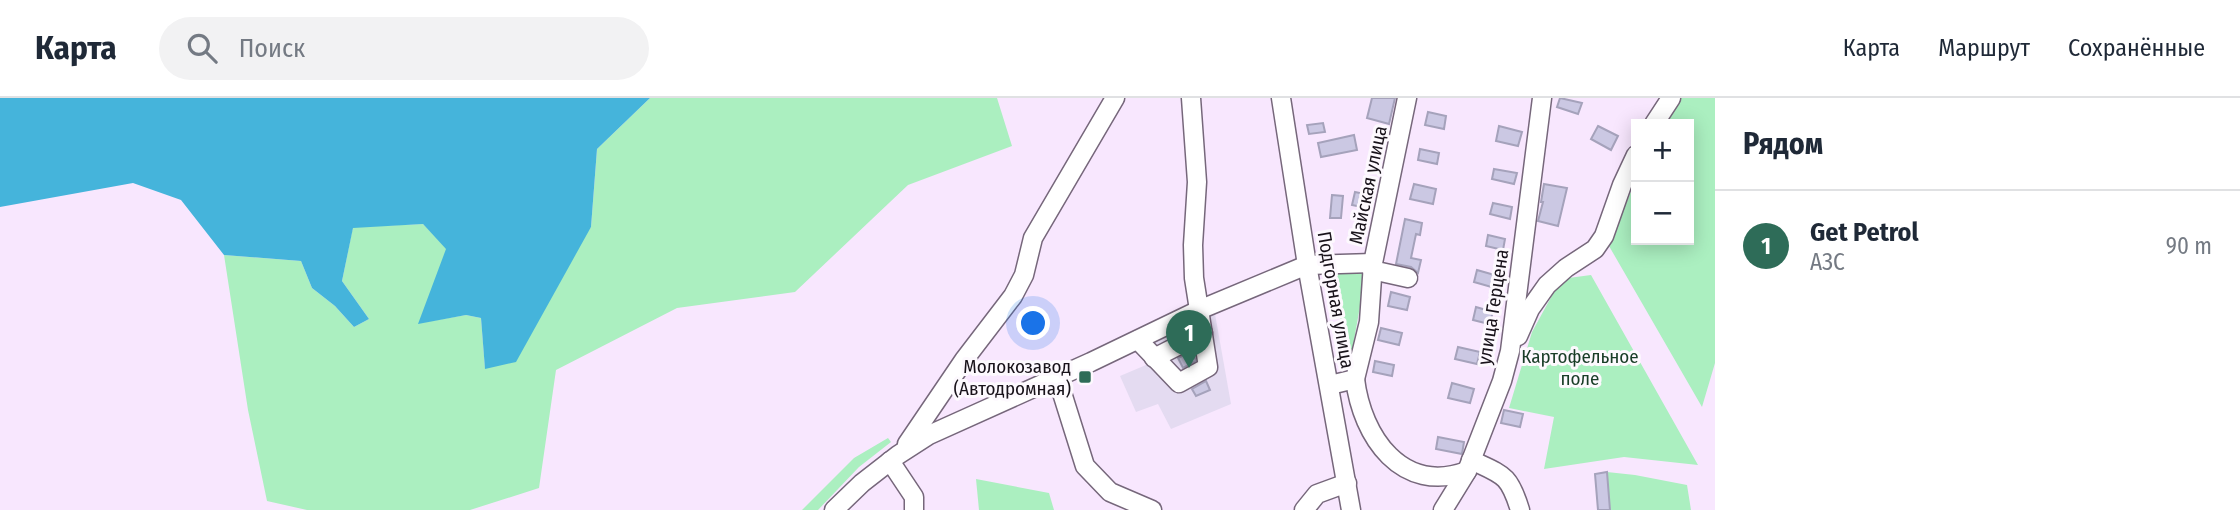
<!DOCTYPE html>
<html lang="ru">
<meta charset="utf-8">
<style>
body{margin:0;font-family:"Fira Sans Condensed",sans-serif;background:#f2f2f3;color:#1f2937}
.controls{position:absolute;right:21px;top:21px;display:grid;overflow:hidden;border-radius:0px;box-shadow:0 4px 18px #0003}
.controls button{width:63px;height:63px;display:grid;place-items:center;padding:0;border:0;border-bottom:2px solid #e0e1e3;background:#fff;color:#1f2937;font:35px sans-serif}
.you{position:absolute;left:1034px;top:226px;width:24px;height:24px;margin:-18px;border:5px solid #fff;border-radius:50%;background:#1a73e8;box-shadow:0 0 0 10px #1a73e833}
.badge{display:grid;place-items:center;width:46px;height:46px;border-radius:50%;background:#2e6c58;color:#fff;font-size:23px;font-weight:700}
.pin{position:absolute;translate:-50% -58px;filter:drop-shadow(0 2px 4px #0008)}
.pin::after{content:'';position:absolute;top:37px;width:24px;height:21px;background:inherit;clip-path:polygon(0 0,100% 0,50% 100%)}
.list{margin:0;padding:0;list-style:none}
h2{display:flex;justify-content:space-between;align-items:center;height:91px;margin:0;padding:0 28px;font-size:30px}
h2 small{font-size:23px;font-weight:400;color:#747a83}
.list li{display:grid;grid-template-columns:46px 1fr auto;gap:21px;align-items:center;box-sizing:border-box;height:112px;padding:0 28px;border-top:2px solid #e0e1e3}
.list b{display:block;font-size:26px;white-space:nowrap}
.list p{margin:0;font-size:23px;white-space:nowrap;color:#747a83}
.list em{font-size:23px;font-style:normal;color:#747a83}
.icon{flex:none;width:38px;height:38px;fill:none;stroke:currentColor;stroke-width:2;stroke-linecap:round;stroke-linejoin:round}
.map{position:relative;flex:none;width:1715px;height:412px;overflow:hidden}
header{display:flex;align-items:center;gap:42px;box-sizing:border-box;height:98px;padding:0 35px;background:#fff;border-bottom:2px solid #e0e1e3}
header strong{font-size:33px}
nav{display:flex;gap:38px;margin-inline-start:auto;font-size:24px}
.search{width:490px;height:63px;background:#f2f2f3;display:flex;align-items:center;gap:18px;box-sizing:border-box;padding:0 24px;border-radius:38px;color:#747a83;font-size:26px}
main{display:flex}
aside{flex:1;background:#fff}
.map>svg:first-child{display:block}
.commercial{fill:#e4dbf1}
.green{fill:#abefc0}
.water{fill:#45b4db}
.building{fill:#cbc8e3;stroke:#a5a2bb;stroke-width:2}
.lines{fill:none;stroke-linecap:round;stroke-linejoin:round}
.minor-casing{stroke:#76677b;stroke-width:21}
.minor{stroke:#fff;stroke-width:18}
.poi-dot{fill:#2e6c58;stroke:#fdf9fe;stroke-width:2.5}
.labels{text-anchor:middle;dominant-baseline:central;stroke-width:6;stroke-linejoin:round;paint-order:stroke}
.street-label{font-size:19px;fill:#18121a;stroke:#fdf9fe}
.park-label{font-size:19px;fill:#193d27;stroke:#fdf9fe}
.poi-label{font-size:19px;fill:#18121a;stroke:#fdf9fe;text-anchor:end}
</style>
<header>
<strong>Карта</strong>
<div class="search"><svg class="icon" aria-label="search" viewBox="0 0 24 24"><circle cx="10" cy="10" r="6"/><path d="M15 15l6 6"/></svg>Поиск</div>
<nav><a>Карта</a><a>Маршрут</a><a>Сохранённые</a></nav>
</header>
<main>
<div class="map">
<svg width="1715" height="412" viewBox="0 0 1715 412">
<rect width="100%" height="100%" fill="#f8e7fe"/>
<path class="commercial" d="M1215,216l16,90 -60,25 -13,-25 -22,8 -16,-36 26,-11 -7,-15z"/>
<g class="green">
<path d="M650,0h347l15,48 -104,39 -113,107 -118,16 -121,62 -17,118 -69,22h-163l-40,-9 -19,-91 -24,-155 77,6 11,27 23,18 19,21 15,-8 -27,-38 11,-54 70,-3 24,25 -28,74 47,-8 15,3 4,50 106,-141 6,-78z"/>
<path d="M1680,0h35v265l-13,44 -93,-161 27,-67v61h53v-116h-29z"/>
<path d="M1330,174h36l-16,91z"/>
<path d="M1591,177l107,190 -74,-8 -80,12 10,-52 -45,-9 23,-76 29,-53z"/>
<path d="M888,340l3,4 -32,25 -41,43h-16l52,-52z"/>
<path d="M1607,374l28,3 52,10 4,25h-81z"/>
<path d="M976,381l73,14 5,17h-75z"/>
</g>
<path class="water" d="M0,0h650l-53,51 -6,78 -75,135 -31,7 -4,-51 -15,-3 -48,9 28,-75 -23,-25 -70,4 -11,53 27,38 -15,8 -19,-21 -23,-18 -11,-27 -77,-6 -43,-55 -48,-17 -133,24z"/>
<g class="building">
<path d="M1372,0h23l-6,26 -22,-6z"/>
<path d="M1560,0l22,5 -4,11 -21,-7z"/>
<path d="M1428,14l18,4 -2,13 -19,-4z"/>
<path d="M1323,25l2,9 -16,2 -2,-9z"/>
<path d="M1499,28l23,6 -4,14 -22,-5z"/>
<path d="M1598,28l20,10 -7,14 -20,-11z"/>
<path d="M1354,37l3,15 -36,7 -3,-14z"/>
<path d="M1420,51l19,4 -2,11 -19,-4z"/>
<path d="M1494,71l23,4 -3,11 -22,-5z"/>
<path d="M1414,86l22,5 -3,15 -23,-5z"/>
<path d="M1544,86l23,4 -9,38 -20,-5 5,-19h-2z"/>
<path d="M1355,94l19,4 -3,13 -19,-4z"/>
<path d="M1332,97l11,1 -2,22h-11z"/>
<path d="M1493,105l19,4 -2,12 -20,-5z"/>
<path d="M1405,121l17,4 -2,12 -4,-1 -5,24 10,2 -3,13 -7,-6 -15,-3z"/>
<path d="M1488,137l17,4 -2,11 -17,-4z"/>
<path d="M1477,172l21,6 -3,12 -21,-6z"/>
<path d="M1391,194l19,5 -3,13 -19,-4z"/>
<path d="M1476,209l17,5 -4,12 -16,-4z"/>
<path d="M1381,230l21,5 -3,12 -21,-5z"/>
<path d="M1458,249l22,5 -3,12 -22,-5z"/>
<path d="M1192,253l4,10 -13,7 -5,-10z"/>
<path d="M1375,263l19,4 -2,11 -19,-4z"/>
<path d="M1206,283l4,9 -14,6 -4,-7z"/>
<path d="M1452,285l22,6 -4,14 -22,-5z"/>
<path d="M1504,312l19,4 -3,13 -19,-4z"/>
<path d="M1438,339l26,5 -2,12 -26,-5z"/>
<path d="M1607,374l3,38h-12l-3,-36z"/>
</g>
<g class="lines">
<g class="minor-casing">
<g id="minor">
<path d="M1281,0l26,167 44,245"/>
<path d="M1654,26l17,-26"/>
<path d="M1372,172l36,8"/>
<path d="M1518,238l12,-27 17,-24 19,-17 29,-19 9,-13 18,-51 14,-30"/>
<path d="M1138,242l41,43 29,-16 -14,-89 -1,-33 4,-63 -6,-84"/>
<path d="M1154,260l49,-25"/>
<path d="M1057,279l28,89 25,26 42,18"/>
<path d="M1355,281c7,58 47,116 112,92"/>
<path d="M1330,287l25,-6 14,-57 4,-59 34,-165"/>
<path d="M907,346l57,-84 49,-64 11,-21 9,-37 82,-140"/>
<path d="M1471,362c32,15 38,14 49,50"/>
<path d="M890,363l24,36v13"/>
<path d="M834,412l28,-27 36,-28 31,-20 162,-73 108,-52 108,-45 66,-2"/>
<path d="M1304,412l13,-16 30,-11"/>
<path d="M1443,412l24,-39 35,-90 8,-30 32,-253"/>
</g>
</g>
<use href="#minor" class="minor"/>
</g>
<rect class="poi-dot" x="1078" y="272" width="14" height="14" rx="3.5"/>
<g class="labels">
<g class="street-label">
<text transform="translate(1368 87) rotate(-78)">Майская улица</text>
<text transform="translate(1336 202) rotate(80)">Подгорная улица</text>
<text transform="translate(1493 209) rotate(-81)">улица Герцена</text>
</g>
<g class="park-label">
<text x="1580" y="258">Картофельное<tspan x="1580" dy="22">поле</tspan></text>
</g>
<g class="poi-label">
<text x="1071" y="268">Молокозавод<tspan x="1071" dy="22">(Автодромная)</tspan></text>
</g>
</g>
</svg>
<div class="controls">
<button>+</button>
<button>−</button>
</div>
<div class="you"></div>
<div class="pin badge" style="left:1189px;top:270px">1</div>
</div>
<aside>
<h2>Рядом<small></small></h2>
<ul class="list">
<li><span class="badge">1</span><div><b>Get Petrol</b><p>АЗС</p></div><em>90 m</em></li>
</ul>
</aside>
</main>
